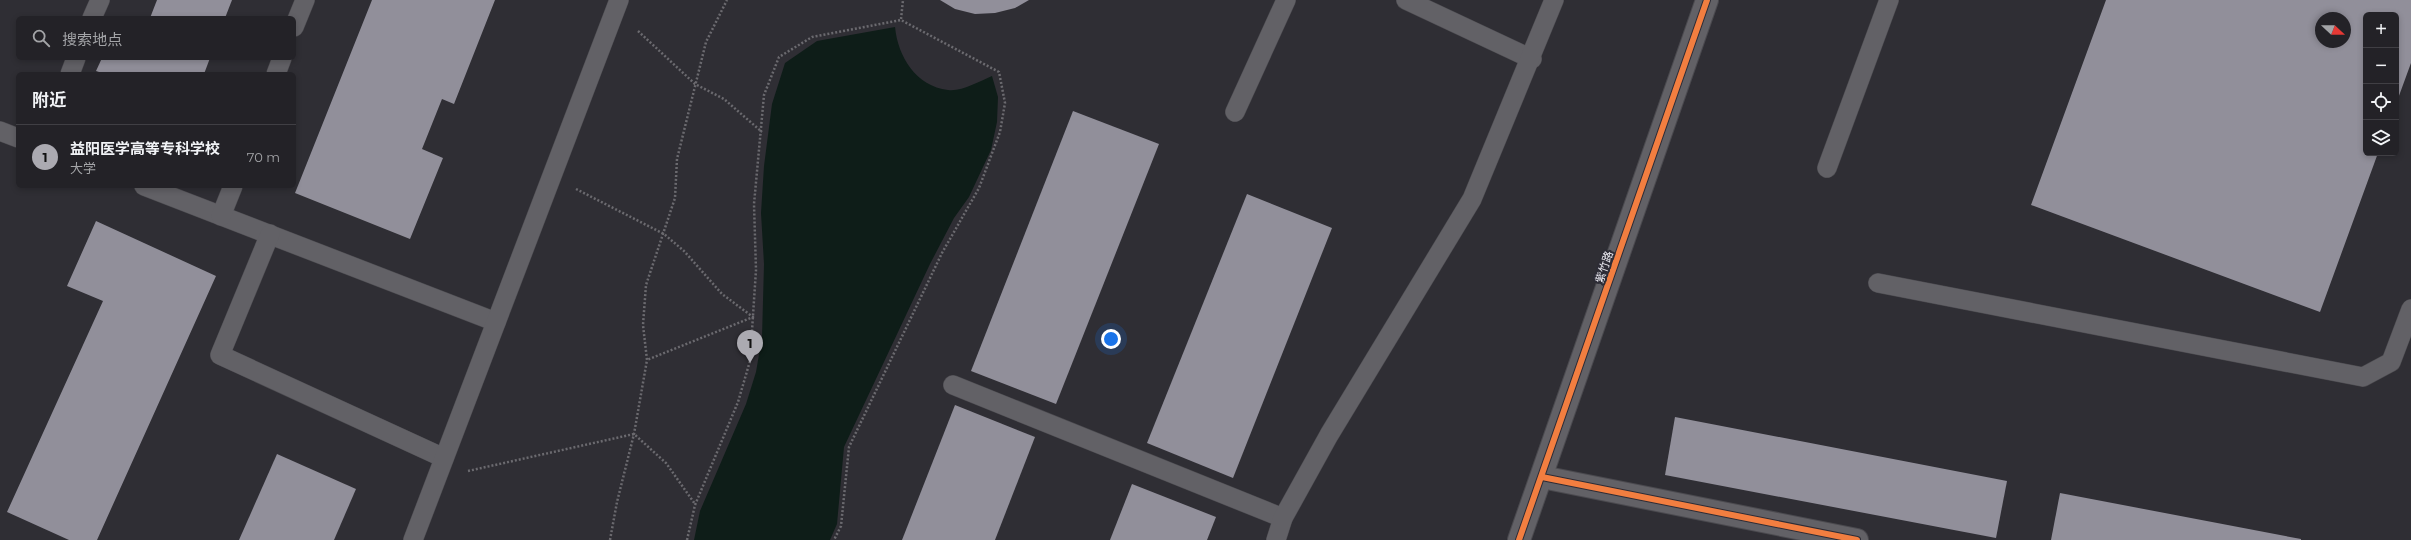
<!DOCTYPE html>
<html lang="zh">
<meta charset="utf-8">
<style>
body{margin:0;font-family:Montserrat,"Noto Sans SC",sans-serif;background:#2f2f33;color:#f1f3f6}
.controls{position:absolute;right:12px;top:12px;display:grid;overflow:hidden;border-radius:6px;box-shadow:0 2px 6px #0003}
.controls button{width:36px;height:36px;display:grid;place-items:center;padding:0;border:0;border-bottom:1px solid #403f44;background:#232227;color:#f1f3f6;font:20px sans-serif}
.compass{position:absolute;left:2315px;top:12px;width:36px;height:36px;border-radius:50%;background:#232227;box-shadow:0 2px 6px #0003;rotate:112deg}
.you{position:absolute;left:1111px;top:339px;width:14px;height:14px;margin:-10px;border:3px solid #fff;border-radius:50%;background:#1a73e8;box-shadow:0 0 0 6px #1a73e833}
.badge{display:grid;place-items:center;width:26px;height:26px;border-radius:50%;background:#abaab1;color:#111;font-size:13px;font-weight:700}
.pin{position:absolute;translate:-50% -33px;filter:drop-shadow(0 1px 2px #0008)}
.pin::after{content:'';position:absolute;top:21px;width:14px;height:12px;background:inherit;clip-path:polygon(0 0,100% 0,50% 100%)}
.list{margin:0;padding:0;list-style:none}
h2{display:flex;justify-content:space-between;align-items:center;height:52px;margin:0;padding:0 16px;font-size:17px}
h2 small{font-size:13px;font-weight:400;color:#a3a4a7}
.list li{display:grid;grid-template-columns:26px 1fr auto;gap:12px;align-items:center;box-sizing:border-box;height:64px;padding:0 16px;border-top:1px solid #403f44}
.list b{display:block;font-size:15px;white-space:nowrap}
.list p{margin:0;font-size:13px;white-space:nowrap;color:#a3a4a7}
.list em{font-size:13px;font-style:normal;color:#a3a4a7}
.icon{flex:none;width:22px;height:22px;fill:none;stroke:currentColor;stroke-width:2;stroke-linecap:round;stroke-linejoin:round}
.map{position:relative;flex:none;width:2411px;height:540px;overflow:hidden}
.search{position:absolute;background:#232227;box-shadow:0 2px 6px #0003;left:16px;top:16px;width:280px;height:44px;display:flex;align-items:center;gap:10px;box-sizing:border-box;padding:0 14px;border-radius:6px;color:#a3a4a7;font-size:15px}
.panel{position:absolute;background:#232227;box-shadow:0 2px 6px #0003;left:16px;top:72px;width:280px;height:116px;border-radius:6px}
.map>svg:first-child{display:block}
.water{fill:#0e1d18}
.building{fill:#918f9a;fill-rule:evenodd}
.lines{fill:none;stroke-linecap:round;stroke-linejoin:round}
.lane-casing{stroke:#4b4a4f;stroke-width:20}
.street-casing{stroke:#4b4a4f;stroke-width:24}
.secondary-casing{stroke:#4b4a4f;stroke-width:24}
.path{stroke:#6b6a6f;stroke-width:2.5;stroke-dasharray:2 2;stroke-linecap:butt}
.lane{stroke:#626166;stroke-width:19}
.street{stroke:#626166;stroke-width:22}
.secondary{stroke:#626166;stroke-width:22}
.cycleway-casing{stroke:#2d2c36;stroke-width:8}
.cycleway{stroke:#f27e40;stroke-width:6}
.labels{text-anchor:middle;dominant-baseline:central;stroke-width:4;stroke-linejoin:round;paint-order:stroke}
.street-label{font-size:11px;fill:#eeedf4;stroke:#2d2c36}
</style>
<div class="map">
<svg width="2411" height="540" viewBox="0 0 2411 540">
<rect width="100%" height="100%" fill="#2f2e34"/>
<path class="water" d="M895,27c3,30 21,59 53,63 13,2 32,-9 44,-14l6,21 -1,25 -6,28 -22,47 -15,21 -24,46 -86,183 -7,77 -7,16h-136l6,-29 46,-107 10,-32 6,-35 2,-73 -3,-51 3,-47 8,-62 13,-41 32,-22z"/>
<g class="building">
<path d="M157,0h75l-7,18h-75z"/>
<path d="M372,0h123l-41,104 -12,-5 -20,50 21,9 -33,81 -115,-46z"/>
<path d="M940,0h89l-14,8 -20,5 -20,1 -20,-5z"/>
<path d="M2106,0h305v63l-15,41v-89h-30v138h12l-58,159 -289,-107zM2321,18h24v24h-24z"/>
<path d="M102,58h108l-6,16h-99l-9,-3z"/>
<path d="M1073,111l86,33 -103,260 -85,-33z"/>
<path d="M1247,194l85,34 -99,250 -86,-35z"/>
<path d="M96,221l120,55 -119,264h-28l-62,-28 96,-211 -36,-15z"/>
<path d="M955,405l80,32 -40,103h-93z"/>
<path d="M1675,417l332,64 -11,57 -331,-63z"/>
<path d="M277,454l79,35 -22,51h-95z"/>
<path d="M1132,484l84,33 -9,23h-97z"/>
<path d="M2060,493l241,46v1h-250z"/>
</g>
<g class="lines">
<g class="lane-casing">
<g id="lane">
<path d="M1406,0l126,59"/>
<path d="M92,18l8,-18"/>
<path d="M294,27l11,-27"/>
<path d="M70,74l6,-16"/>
<path d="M276,74l6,-16"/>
<path d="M1235,112l51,-112"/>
<path d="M0,131l18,7"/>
<path d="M1827,168l62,-168"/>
<path d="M144,186l352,136"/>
<path d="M221,216l12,-30"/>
<path d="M270,234l-50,121 224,103"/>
<path d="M1878,283l485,94 28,-15 20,-53"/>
<path d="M953,385l330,133"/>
<path d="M413,540l206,-540"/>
<path d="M1276,540l7,-22 46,-83 143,-236 82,-199"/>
</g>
</g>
<g class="street-casing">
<path id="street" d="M1542,477l315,63"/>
</g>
<g class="secondary-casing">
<path id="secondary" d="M1519,540l188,-540"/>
</g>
<g class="path">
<path d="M901,19l2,-19"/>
<path d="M638,31l57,53 29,15 38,33"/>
<path d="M576,189l88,45 20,17 38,43 31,23 -106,43"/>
<path d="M468,471l166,-37 32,29 29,41"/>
<path d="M610,540l7,-38 17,-68 13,-74 -4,-35 3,-40 29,-87 2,-39 29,-117 21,-42"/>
<path d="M687,540l8,-35 43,-103 12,-41 6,-91 -2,-66 10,-109 15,-38 33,-20 89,-17 98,52 6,31 -5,29 -21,56 -37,65 -93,194 -8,79 -7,14"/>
</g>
<use href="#lane" class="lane"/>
<use href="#street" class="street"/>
<use href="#secondary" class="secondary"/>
<g class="cycleway-casing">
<g id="cycleway">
<path d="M1542,477l315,63"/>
<path d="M1519,540l188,-540"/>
</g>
</g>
<use href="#cycleway" class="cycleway"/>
</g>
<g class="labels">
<g class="street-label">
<text transform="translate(1604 267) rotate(-71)">紫竹路</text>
</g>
</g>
</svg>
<div class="controls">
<button>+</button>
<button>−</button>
<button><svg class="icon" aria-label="locate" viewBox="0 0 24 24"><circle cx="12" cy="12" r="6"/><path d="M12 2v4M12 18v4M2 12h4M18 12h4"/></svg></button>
<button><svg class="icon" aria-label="layers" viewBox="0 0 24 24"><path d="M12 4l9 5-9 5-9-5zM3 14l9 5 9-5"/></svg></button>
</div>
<svg class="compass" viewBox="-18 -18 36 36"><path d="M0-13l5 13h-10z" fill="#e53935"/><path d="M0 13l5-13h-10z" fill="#a3a4a7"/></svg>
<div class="you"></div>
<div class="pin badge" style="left:750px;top:363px">1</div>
<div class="search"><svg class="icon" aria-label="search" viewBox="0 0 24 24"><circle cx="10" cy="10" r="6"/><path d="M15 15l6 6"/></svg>搜索地点</div>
<section class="panel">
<h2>附近<small></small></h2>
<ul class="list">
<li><span class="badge">1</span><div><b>益阳医学高等专科学校</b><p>大学</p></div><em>70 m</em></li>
</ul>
</section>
</div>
